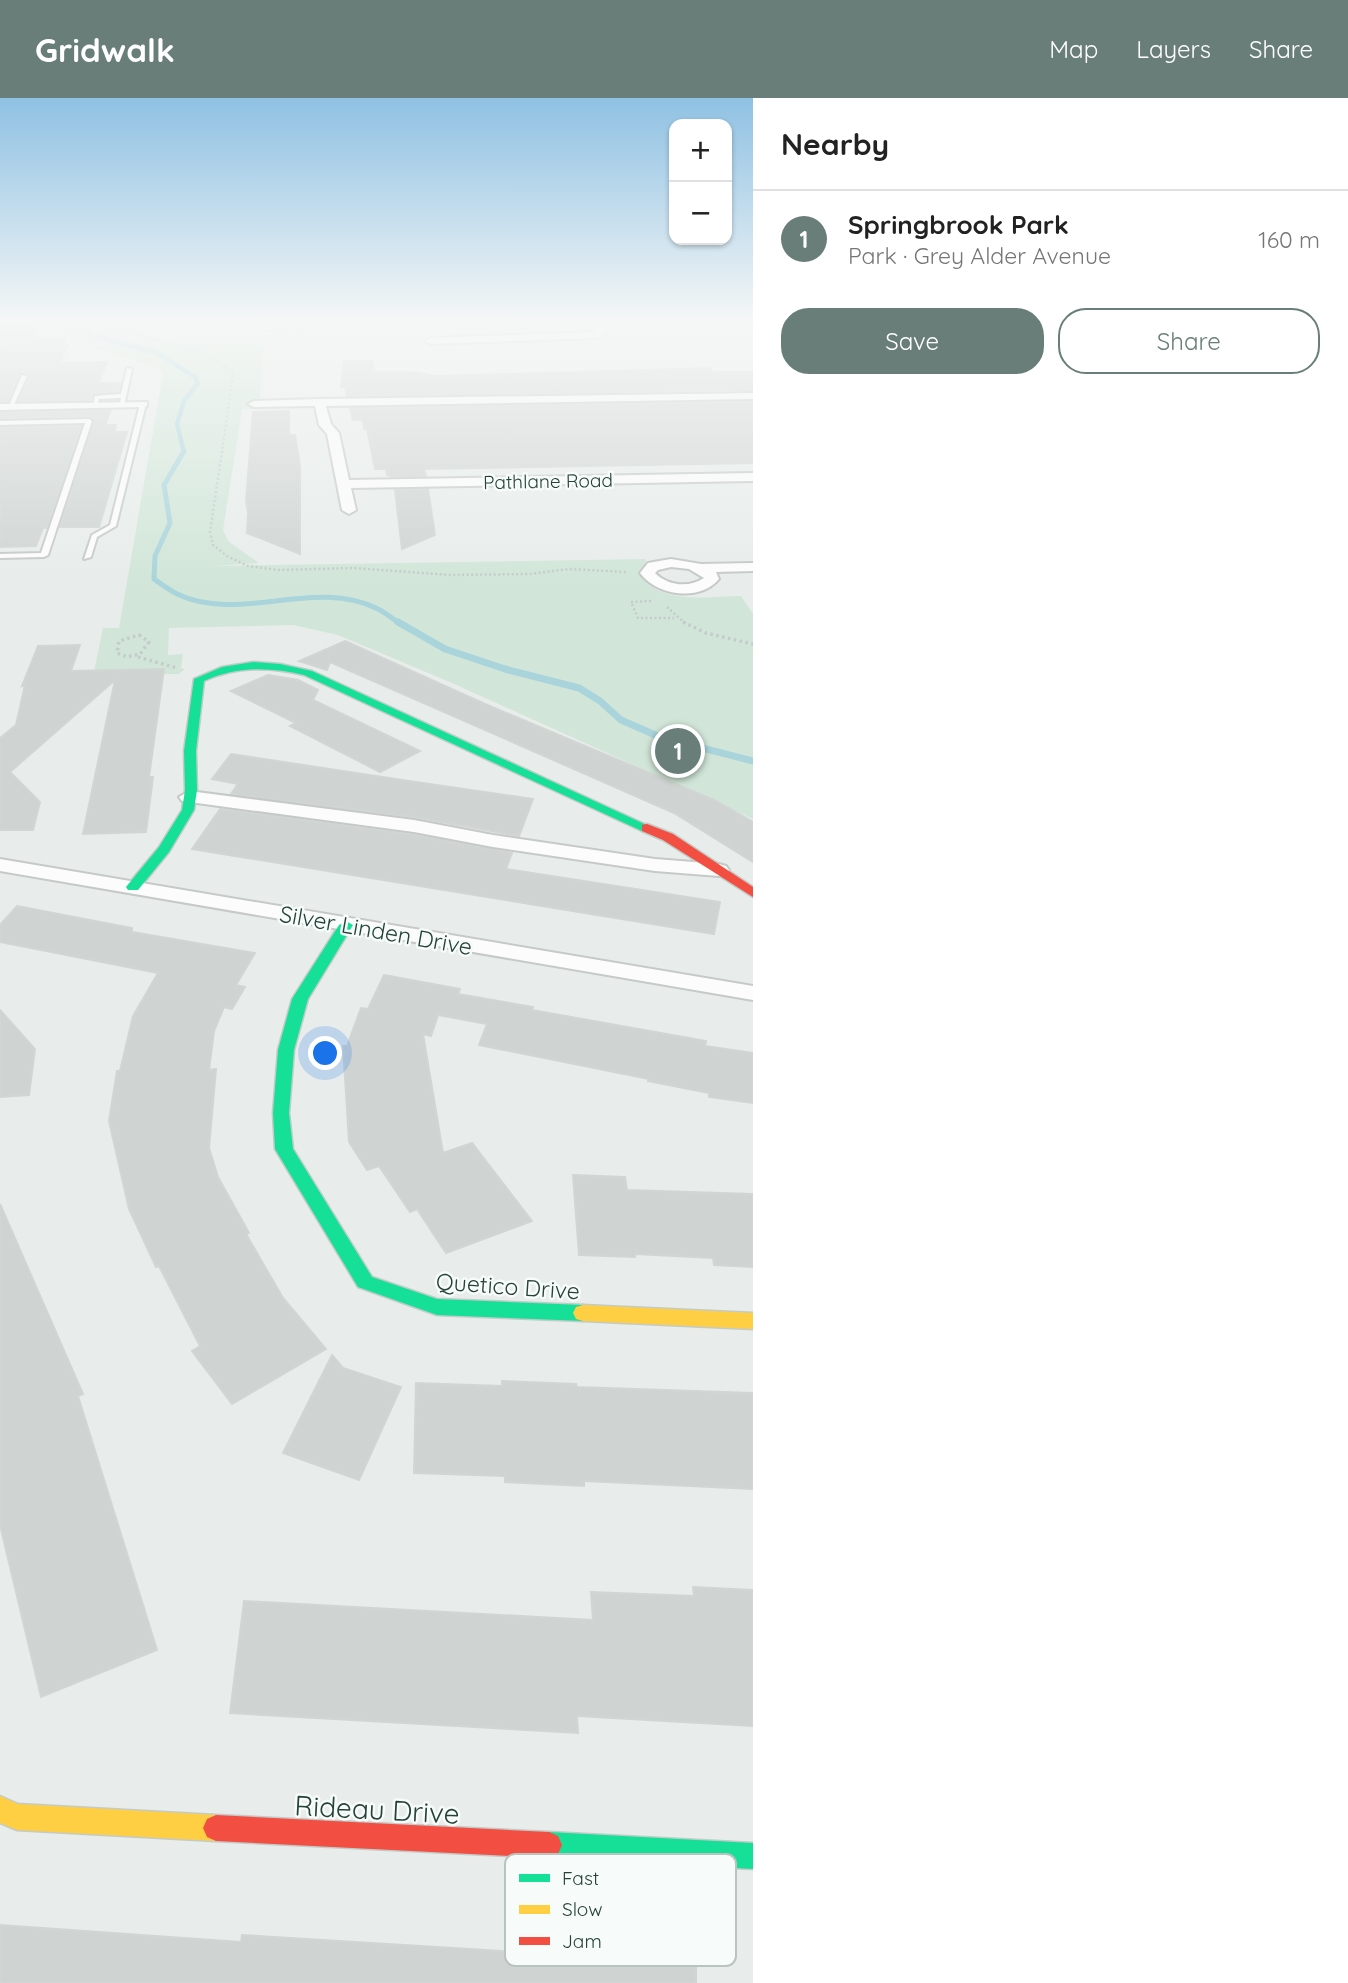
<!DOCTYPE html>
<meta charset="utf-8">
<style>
body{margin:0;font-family:Quicksand,sans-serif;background:#f6f6f6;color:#222}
.controls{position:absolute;right:21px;top:21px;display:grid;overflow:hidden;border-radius:14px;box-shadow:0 2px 5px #0004}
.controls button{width:63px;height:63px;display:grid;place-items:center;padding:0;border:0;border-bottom:2px solid #e0e0e0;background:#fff;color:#222;font:35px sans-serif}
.you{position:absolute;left:326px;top:956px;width:24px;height:24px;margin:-18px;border:5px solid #fff;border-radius:50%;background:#1a73e8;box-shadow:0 0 0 10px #1a73e833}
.badge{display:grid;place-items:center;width:46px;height:46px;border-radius:50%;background:#697e78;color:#fff;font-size:23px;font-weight:700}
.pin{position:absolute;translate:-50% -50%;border:4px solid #fff;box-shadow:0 2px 7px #0006}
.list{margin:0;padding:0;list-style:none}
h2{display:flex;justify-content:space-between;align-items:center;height:91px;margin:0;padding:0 28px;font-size:30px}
h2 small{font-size:23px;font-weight:400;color:#767676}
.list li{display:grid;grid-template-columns:46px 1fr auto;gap:21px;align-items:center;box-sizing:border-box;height:98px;padding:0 28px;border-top:2px solid #e0e0e0}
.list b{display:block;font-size:26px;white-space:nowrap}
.list p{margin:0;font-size:23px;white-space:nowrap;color:#767676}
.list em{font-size:23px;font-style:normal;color:#767676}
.actions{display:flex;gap:14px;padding:21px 28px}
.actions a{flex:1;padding:16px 0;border:2px solid #697e78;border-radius:28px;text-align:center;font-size:24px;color:#697e78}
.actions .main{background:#697e78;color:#fff}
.map{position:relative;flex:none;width:753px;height:1885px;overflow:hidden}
header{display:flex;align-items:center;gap:42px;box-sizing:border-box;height:98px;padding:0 35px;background:#697e78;color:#fff}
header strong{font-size:33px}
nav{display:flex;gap:38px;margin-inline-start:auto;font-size:24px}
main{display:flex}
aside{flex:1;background:#fff}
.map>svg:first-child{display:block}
.green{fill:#d1e6d8}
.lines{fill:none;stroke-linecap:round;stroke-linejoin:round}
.stream-far2{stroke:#a9d4db;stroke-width:4.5}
.stream-far1{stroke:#a9d4db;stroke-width:5}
.stream{stroke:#a9d4db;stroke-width:7}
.building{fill:#cfd4d2;stroke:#d1d6d4;stroke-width:2}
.lane-casing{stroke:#c5cac8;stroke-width:4}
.street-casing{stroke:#c5cac8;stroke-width:4}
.fast-casing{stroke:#c3cbc8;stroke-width:3}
.slow-casing{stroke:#c3cbc8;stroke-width:3}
.jam-casing{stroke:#c3cbc8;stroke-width:3}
.path-far2{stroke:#c3ccca;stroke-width:2;stroke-dasharray:2 2.5;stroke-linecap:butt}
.path-far1{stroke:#c3ccca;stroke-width:2.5;stroke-dasharray:2 2.5;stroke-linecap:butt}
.path{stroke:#c3ccca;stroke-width:3.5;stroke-dasharray:2.5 3.5;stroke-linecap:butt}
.lane{fill:#fcfcfc;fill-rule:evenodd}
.street{fill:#fcfcfc;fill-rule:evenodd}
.fast{fill:#16e098;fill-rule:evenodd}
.slow{fill:#ffcf43;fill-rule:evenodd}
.jam{fill:#f24e42;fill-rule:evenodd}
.labels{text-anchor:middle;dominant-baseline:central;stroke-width:5;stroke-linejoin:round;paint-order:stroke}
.far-street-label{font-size:19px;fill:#24423a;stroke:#f7fbf9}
.street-label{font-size:23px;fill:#24423a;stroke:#f7fbf9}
.near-street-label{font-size:28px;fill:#24423a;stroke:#f7fbf9}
.key{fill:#f7fbf9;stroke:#b8c4c0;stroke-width:2}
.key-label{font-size:19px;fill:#24423a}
</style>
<header>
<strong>Gridwalk</strong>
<nav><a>Map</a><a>Layers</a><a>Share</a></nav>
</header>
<main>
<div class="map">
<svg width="753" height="1885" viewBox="0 0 753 1885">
<rect width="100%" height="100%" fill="#e8edeb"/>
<path class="green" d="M52,221h73c24,33 102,25 139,24l-5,66h-17l-19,121 6,12 30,21 -50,3 437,-7 -4,18c20,28 68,19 99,19l12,18v205l-301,-136 -114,-48 -45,-10 -124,3 -1,27 15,-1 -2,14 4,1 -6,5h-16v-5l-69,2 9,-43h16l44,-254 -5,-6 -86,-27 -22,-20z"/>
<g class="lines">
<path class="stream-far2" d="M80,221l3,11 11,6 63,17 38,24 3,6 -14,18 -7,23 7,28"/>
<path class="stream-far1" d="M184,353l-20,34 6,38 -15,33 -1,23c7,5 15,11 23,15 63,30 137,-17 201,15 8,4 15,10 22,15"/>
<path class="stream" d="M398,524l47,27 60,20 74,19 21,13 21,19 39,17 93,24"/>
</g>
<g class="building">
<path d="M0,221h42l-10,19h34l-4,7h6l-8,18 47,-1 -8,21h22l-3,9 -23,1 -4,7 -72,1 10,-24 -6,-5 -15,29h-8z"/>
<path d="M344,263h28l3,11h38l22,4 275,-8 3,4h40v18l-406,6 -2,-9h-4z"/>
<path d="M753,304v61l-329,6 2,7 -32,1 -7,-2 -1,-6h-11l-8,-40h-3l-1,-9h-10l-3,-12z"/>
<path d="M111,312l-6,15h11l-2,7h13l-28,95h-39l34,-107 -5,-4 -89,2v-5z"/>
<path d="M289,313v24h6l5,31v88l-53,-21 1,-21 -2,-11 7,-89z"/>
<path d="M81,328l-34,102h-4l-7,18 -36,1v-119z"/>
<path d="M428,391l7,46 -33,14 -7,-59z"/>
<path d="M345,543l140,63 229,96 39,22v40l-79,-49 -344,-151 -3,8 -28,-9z"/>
<path d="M80,547l-9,26 93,-2 -15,108h4l-7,55 -63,2 32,-154 -105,92 30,30 -7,28h-33v-92l16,-13 9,-40 -3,1 16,-40z"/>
<path d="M268,577l30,5 20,10 -5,10 107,51 -40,21 -90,-46 6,-3 -65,-32z"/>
<path d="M231,656l178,27 124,18 -14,37 -105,-19 -183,-23 7,-10 -26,-5z"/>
<path d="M220,711l194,26 98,18 -6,16 214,33 -6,32 -522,-85z"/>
<path d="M17,808l115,22v6l1,-2 122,21 -19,32 9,2 -13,22 -8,-2 -10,24 -5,39 7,-1 -7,79 9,29 31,56 -3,1 37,64 43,51 -94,55 -40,-53 8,-5 -41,-80 -3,1 -27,-58 -20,-88 8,-50h3l13,-55 25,-43 -158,-31v-17z"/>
<path d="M384,877l76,14 -2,5 75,13 -1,3 174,31 -1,5 48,7v50l-44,-6v-4l-61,-12 1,-2 -170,-34 8,-21 -49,-9 -7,21 -8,-2 20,119 29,-10 60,78 -86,32 -29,-44 -7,3 -31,-46 -12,4 -18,-28 -6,-96h4l14,-38 7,1z"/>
<path d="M0,912l35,39 -6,46 -29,2z"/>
<path d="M573,1077l52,2 2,13 126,4v73l-39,-2 -1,-7 -78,-4v3l-56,-2z"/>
<path d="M0,1106l83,190 -5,2 79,254 -116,47 -41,-172z"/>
<path d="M332,1257l11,13 58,19 -42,93 -76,-27z"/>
<path d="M502,1283l74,3 1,3 176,6v96l-169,-8v5l-79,-4v-6l-91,-3 2,-90 86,3z"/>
<path d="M693,1489l60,3v136l-176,-10 1,17 -348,-20 14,-112 349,19 -2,-28 103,4z"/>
<path d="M0,1827l241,17 1,-7 454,28v20h-696z"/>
</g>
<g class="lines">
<g class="lane-casing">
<g id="lane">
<path d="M167,221h6l22,6 -2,1z"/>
<path d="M263,229h40l2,1 -40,1z"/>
<path d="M127,270l5,1 -8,37 -5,-1 2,-7 -22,1 -2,7h-4l2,-10 26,-2z"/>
<path d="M22,277l5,1 -14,31 -5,1z"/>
<path d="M143,304l3,2 -30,122 -19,11 -6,20 -7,2 8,-24 18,-10 30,-121z"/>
<path d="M89,321l3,2 -44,134 -4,2 -44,1v-4l41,-1 44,-130 -85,2v-4z"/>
</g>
</g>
<g class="street-casing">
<g id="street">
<path d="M589,221h8l10,13 -10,6 -167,6 -5,-3 5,-3 165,-6z"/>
<path d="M753,295v6l-427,7 5,18 8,9 10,47 404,-7v8l-402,7 5,22 -7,4 -7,-4 -15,-76 -8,-9 -4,-19 -61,1 -6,-3 6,-3 65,-2z"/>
<path d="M147,304v4l-4,1 -143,3v-6z"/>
<path d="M671,461l30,5 52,-1v8l-37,1 3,7c-19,23 -62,17 -79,-6l8,-10zM671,469l18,2 15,9c-15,10 -36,8 -49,-5l3,-3z"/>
<path d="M189,693l225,29 79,15 162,24 64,5 7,2 3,4 -3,4 -7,2 -64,-5 -162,-24 -79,-15 -232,-31 -3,-4z"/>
<path d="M0,761l753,127v14l-753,-129z"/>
</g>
</g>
<g class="fast-casing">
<g id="fast">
<path d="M253,564l27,2 32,7 341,157 -6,4 -5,-1 -338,-156c-34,-8 -67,-9 -100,6l-8,70 1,39 -3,20 -25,42 -31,38h-10l-2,-3 33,-40 23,-37 3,-20 -1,-39 10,-72 28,-12z"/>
<path d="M346,823l7,4 -45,74 -14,51 -5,63 4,36 79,128 65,22 146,6 7,2 3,6 -3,6 -7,2 -146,-6 -79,-28 -83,-138 -2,-36 5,-63 14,-51 47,-74z"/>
<path d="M549,1734l204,11v26l-204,-11 -9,-4 -4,-9 4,-9z"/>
</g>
</g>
<g class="slow-casing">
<g id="slow">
<path d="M583,1207l170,8v16l-170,-8 -7,-2 -3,-6 3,-6z"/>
<path d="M0,1698l18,8 198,11 9,4 4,9 -4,9 -9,4 -199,-11 -17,-7z"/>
</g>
</g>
<g class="jam-casing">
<g id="jam">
<path d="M647,726l26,10 80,53v10l-90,-57 -21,-9v-6z"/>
<path d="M216,1717l333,17 9,4 4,9 -4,9 -9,4 -333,-17 -9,-4 -4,-9 4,-9z"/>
</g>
</g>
<path class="path-far2" d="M119,221l15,13 78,26 21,15 -11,79"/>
<g class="path-far1">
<path d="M222,353l-12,81 3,13 14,11 21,10 30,4 75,-2 98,7 79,-1 39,-5 57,3"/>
<path d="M651,503l-20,1 7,16h36"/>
<path d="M667,509l19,17"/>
</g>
<g class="path">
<path d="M683,524l23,11 47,11"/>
<path d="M139,537l10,7 -9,12 -13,3 -10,-4 2,-12z"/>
<path d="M138,559l39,11"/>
</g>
<use href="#lane" class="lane"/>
<use href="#street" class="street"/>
<use href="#fast" class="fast"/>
<use href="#slow" class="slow"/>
<use href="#jam" class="jam"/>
</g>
<linearGradient id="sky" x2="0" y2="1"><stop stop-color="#8fc1e3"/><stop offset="0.46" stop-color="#f5f7f6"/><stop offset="1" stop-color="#f5f7f6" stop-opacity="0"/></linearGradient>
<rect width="753" height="484" fill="url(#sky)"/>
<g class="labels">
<g class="far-street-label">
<text transform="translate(548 383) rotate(-1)">Pathlane Road</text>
</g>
<g class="street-label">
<text transform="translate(376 832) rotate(10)">Silver Linden Drive</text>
<text transform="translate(508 1188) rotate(4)">Quetico Drive</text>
</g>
<g class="near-street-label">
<text transform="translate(377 1711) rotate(3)">Rideau Drive</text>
</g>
</g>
<rect x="505" y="1756" width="231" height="112" rx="10" class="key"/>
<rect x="519" y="1776" width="31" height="8" fill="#16e098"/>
<rect x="519" y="1807" width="31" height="9" fill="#ffcf43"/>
<rect x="519" y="1839" width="31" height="8" fill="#f24e42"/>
<g class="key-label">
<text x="562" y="1787">Fast</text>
<text x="562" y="1818">Slow</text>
<text x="562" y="1850">Jam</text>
</g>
</svg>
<div class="controls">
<button>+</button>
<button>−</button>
</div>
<div class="you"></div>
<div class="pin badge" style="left:678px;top:653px">1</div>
</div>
<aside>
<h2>Nearby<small></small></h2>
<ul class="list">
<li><span class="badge">1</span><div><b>Springbrook Park</b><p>Park · Grey Alder Avenue</p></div><em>160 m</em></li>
</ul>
<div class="actions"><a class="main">Save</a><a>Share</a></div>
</aside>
</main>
